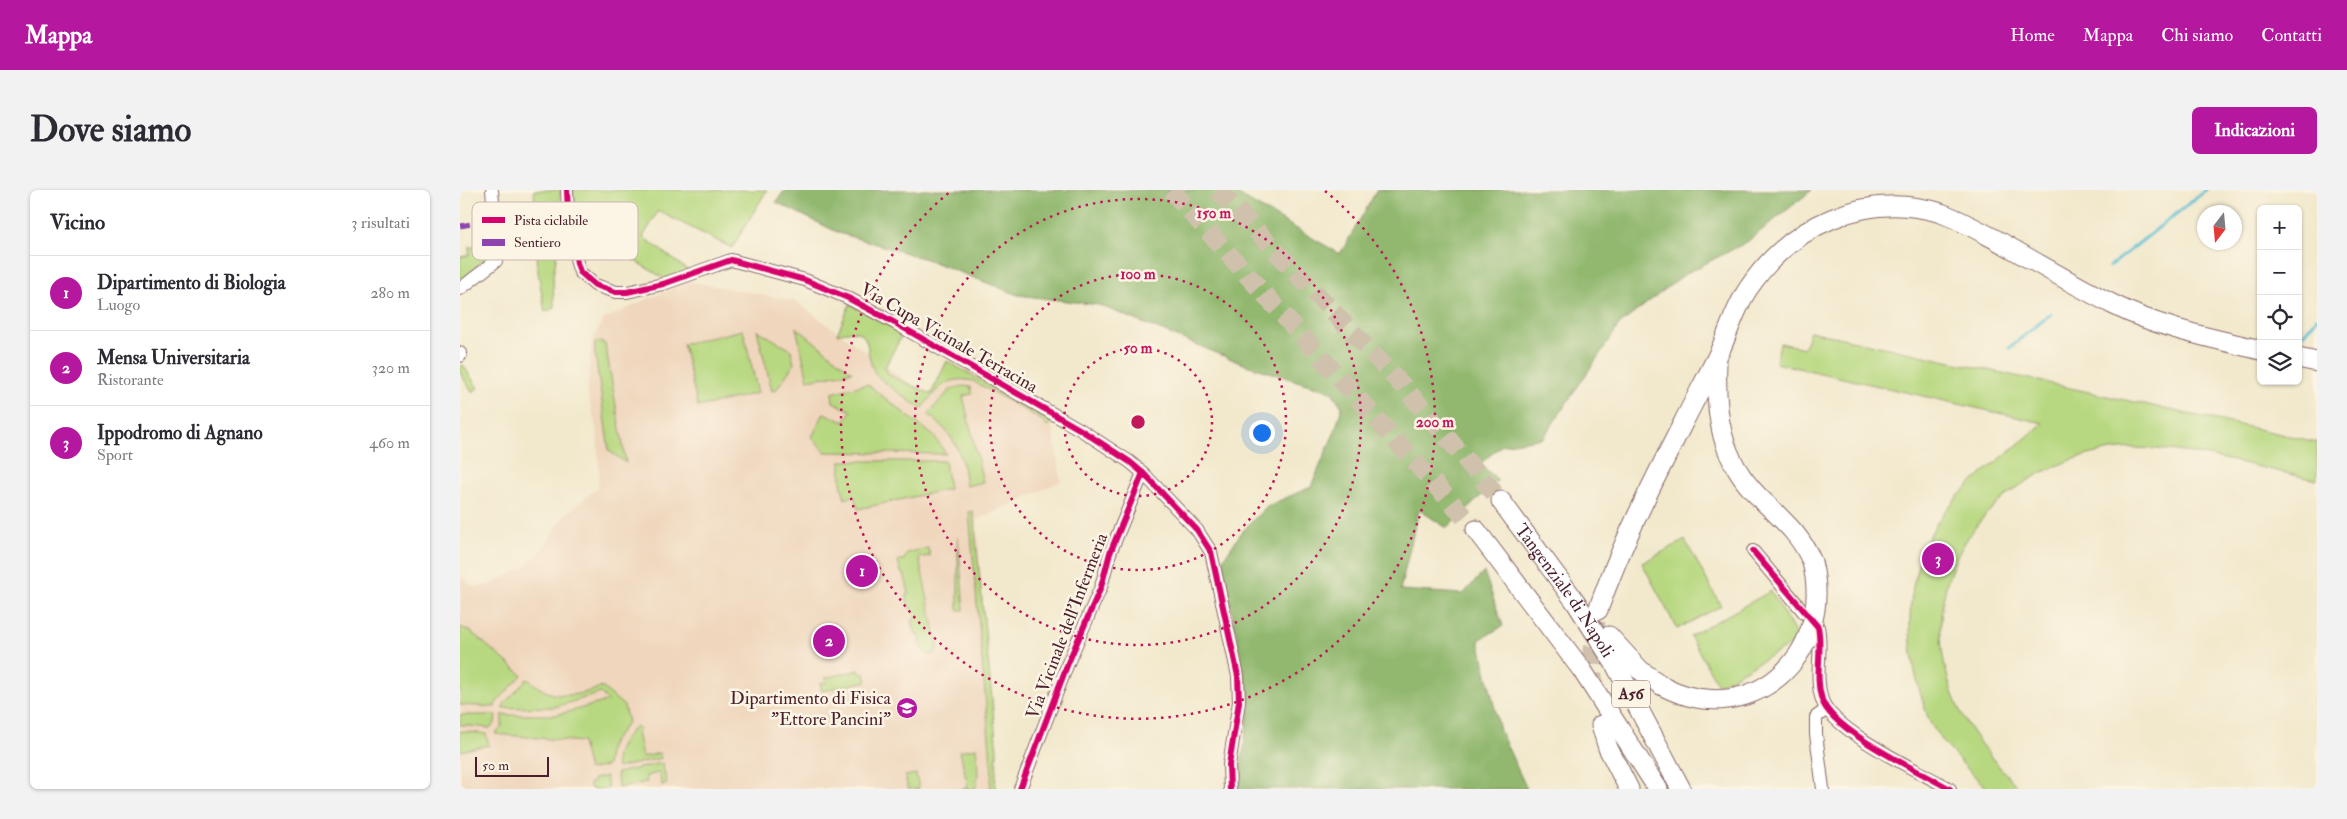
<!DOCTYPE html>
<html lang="it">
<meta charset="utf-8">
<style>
body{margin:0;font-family:"IM FELL Double Pica",serif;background:#f2f2f3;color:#2b2b33}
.controls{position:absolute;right:15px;top:15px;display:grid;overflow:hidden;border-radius:8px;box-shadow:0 1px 4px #0004}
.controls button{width:45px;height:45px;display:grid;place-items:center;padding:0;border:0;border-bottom:1px solid #e1e1e2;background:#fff;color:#2b2b33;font:25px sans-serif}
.compass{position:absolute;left:1737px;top:15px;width:45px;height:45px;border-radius:50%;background:#fff;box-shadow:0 1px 4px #0004;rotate:196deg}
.scale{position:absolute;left:15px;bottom:12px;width:74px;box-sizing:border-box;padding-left:5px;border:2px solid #4a1f2b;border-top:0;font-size:14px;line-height:18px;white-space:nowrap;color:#4a1f2b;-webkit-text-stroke:4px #fcf5e5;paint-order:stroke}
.you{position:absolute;left:801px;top:242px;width:18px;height:18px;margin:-12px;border:4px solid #fff;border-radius:50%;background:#1a73e8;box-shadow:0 0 0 8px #1a73e833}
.badge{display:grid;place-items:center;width:32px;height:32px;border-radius:50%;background:#b5179e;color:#fff;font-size:16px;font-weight:700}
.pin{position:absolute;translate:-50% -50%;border:2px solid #fff;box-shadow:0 1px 5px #0006}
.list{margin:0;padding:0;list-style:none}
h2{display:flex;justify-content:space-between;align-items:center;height:65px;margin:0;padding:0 20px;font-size:21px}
h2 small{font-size:16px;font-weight:400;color:#7c7c81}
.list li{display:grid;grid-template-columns:32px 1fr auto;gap:15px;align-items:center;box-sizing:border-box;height:75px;padding:0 20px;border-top:1px solid #e1e1e2}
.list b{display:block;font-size:19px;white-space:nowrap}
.list p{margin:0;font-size:16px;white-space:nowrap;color:#7c7c81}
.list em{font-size:16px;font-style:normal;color:#7c7c81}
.icon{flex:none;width:28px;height:28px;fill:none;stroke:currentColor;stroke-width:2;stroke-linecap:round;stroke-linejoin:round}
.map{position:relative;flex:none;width:1857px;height:599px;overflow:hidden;border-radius:8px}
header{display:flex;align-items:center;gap:30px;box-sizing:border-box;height:70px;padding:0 25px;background:#b5179e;color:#fff}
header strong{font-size:24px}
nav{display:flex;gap:28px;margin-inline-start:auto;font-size:18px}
.intro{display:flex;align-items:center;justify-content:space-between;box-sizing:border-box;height:120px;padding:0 30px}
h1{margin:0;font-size:35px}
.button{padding:12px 22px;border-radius:8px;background:#b5179e;color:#fff;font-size:18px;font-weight:700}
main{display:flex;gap:30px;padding:0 30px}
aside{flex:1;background:#fff;border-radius:8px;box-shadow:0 1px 4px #0004}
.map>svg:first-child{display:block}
.built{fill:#efd6bc}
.green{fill:#b7d880;stroke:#807c56}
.forest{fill:#91b86e;stroke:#6e6c4c}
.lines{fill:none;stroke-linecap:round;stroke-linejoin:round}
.stream{stroke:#56bed4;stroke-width:3}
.highway-tunnel{stroke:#d0c1ad;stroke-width:19;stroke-dasharray:19 9;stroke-linecap:butt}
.minor-casing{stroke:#856664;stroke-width:14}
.highway-casing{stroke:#856664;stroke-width:21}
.minor{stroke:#fff;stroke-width:12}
.highway{stroke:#fff;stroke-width:19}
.highway-bridge-casing{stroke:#856664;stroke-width:21;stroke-linecap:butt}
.highway-bridge{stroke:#fff;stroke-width:19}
.quiet{stroke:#8e44ad;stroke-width:5;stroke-dasharray:10 5;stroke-linecap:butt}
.cycleway-casing{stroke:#fcf5e5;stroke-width:9}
.cycleway{stroke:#d6006c;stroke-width:6}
.ring{fill:none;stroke:#c2185b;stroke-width:2.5;stroke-dasharray:2.5 5}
.labels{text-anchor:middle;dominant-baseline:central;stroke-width:5;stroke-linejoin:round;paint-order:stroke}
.shield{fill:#fcf5e5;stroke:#7f5f63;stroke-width:1}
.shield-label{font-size:16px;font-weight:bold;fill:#4a1f2b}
.street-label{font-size:18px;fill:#4a1f2b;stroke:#fcf5e5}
.poi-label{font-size:18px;fill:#4a1f2b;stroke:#fcf5e5;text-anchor:end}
.key{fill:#fcf5e5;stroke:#c7b5ad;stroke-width:1}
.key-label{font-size:14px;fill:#4a1f2b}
.centre{fill:#c2185b;stroke:#fcf5e5;stroke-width:2.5}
.ring-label{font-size:15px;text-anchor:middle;font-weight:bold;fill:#c2185b;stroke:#fcf5e5;stroke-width:5;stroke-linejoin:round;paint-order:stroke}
</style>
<header>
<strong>Mappa</strong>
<nav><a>Home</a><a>Mappa</a><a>Chi siamo</a><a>Contatti</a></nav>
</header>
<div class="intro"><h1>Dove siamo</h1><a class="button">Indicazioni</a></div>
<main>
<aside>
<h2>Vicino<small>3 risultati</small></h2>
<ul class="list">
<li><span class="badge">1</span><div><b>Dipartimento di Biologia</b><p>Luogo</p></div><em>280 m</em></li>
<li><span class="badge">2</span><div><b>Mensa Universitaria</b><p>Ristorante</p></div><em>320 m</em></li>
<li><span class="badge">3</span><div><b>Ippodromo di Agnano</b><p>Sport</p></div><em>460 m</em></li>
</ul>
</aside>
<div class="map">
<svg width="1857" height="599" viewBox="0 0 1857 599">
<rect width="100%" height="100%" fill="#fcf5e5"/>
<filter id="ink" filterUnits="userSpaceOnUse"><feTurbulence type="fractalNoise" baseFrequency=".02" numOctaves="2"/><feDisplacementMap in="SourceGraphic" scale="10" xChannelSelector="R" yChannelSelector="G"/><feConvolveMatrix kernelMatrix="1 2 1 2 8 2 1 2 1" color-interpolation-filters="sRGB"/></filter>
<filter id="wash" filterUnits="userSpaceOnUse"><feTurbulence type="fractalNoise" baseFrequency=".0096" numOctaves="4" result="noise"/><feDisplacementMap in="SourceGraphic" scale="20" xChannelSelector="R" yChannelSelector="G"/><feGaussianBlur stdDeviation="1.12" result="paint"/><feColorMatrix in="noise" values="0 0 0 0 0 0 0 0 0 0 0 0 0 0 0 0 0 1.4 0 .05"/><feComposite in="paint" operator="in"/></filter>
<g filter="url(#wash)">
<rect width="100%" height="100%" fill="#f2e9cd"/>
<path class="built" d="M227,91l108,20 135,97 37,-29 84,51 10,61 -84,39 8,115 13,134 -4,20h-534v-214l13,12 16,-2 35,-17 17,-17 24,-36 33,-28 1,-20 -2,-36 -10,-39 5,-50 11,-22z"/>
<g class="green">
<path d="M74,0h27l-2,10 4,20 -10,56 1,32 -9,4 -7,-40z"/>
<path d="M112,0h195l-35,58 -74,-37 -15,26 46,34 -24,8 -92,-55z"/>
<path d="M9,57l20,1 -1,8 -28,26v-25l9,-2z"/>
<path d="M390,114l53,29 -18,34 4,8 42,19 16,-33 108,62 -9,3 -3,-5 -8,-5 -62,-35c-27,-6 -36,9 -52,28 -9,-7 -42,-29 -46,-36 -13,-23 2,-50 -38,-39z"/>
<path d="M336,137l56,45 -44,8z"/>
<path d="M283,140l15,63 -60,14 -15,-63z"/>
<path d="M297,140l34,20 3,14 -18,26 -4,1z"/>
<path d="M1350,141l507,111v38c-59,-12 -147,-39 -205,-30 -113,18 -197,112 -164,229 11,43 42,79 72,110h-32c-20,-19 -41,-40 -56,-63 -5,-8 -7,-19 -10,-28 -20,-61 -17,-137 25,-189 26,-33 66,-58 96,-86l-267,-60 4,-20 24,5z"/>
<path d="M135,152h6l4,2 2,10 19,109 -17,-12 -14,-98z"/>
<path d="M3,175l15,23 -6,4 -12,-19v-6z"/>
<path d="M407,194l68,53 11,17 -121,-2 -13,-15 12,-24 20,9 7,-11 -18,-9 -1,-9z"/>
<path d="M503,196l8,1 1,7 -9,2 20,86 -17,4c-4,-35 -11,-50 -38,-72l23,-25z"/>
<path d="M381,271h104l4,28 -91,20 -4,-13 -9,3 -4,-16z"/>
<path d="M513,321l24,239 -2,39h-5l2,-16 -23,-261z"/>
<path d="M498,347l6,73h-6z"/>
<path d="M1225,350l36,66 -44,23 -35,-66z"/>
<path d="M468,358l2,8 -11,2 19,89 -3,6 -6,2 -7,-6 -3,-14h-3l-4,-14 3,-2 -2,-10h-3l-4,-14 3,-2 -5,-20h-3l-3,-13h6l3,-7z"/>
<path d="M1311,401l28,49 -81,45 -28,-49z"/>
<path d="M0,437l10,4 52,44 -26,28 -1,4 -35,-2z"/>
<path d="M399,480l2,4h4l2,7 -45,10 -2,-8h6l-1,-5z"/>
<path d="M67,489c7,4 13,10 20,13 17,7 39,1 55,-5l22,19 4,16 -18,24 -3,20 -18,4 -7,-28 -87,-8 7,-7v-12h54l52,-14 -7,-8 -46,14 -52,1 1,-4z"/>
<path d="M0,525h36l-1,8 -5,5 -30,-3z"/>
<path d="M176,536l3,3 -2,3 5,25 18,-4 1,5 -44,10c-4,-15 8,-32 19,-42z"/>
<path d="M0,541l26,3 3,11 -29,6z"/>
<path d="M516,558c1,13 4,28 -1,41h-13l6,-2 -8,-36z"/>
<path d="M202,573l5,21 -5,1 -3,-12 -13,3 1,6 -29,6 -1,-15z"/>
<path d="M456,584l3,15h-11l-3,-13z"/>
<path d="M146,586l2,13h-17l-2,-6 5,-1 -1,-3z"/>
</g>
<path class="forest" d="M325,0h445l110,64 37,-64h435l-65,52 -62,32 -65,50 -77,114 -41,7 -22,19 18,16 -51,48 -28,-18 -19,80 63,4 21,-22 19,54 -24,14 21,91 27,58h-289l12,-86 -28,-142 19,-28 26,-27 44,-19 24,-56 7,-24 -10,-15 -86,-27 -147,-60 -81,-10 -92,-36 -87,-26 -63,-31z"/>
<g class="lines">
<g class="stream">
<path d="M1649,77l97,-77"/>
<path d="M1844,144l13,-16"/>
<path d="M1549,158l42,-34"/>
</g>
</g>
</g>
<g filter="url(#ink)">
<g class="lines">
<g class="highway-tunnel">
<path d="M711,0l305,340"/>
<path d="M758,0l185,196 98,115"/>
<path d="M1135,503l-4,-34 5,-38"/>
</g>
<g class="minor-casing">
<g id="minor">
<path d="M107,0l1,23 9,50 3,9 15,13 21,7h11l36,-8 68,-24 74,20 43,18 47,25 186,107 49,32 13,11 54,57 14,22 27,124 1,26 -10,63 1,24"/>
<path d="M0,99l36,-28 1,-15 -5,-56"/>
<path d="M0,163v3"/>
<path d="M1293,361l55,66"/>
<path d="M1358,437c5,24 -4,49 4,73 10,31 99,72 128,89"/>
<path d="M560,599l48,-126 33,-76 9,-34 33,-80"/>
<path d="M1363,599l-7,-55v-17l11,-8"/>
</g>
</g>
<g class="highway-casing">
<g id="highway">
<path d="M1838,168l19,4"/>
<path d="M1257,172c-2,52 3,97 42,135 20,20 42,37 53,65"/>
<path id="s1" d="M1041,311l74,100 40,63 66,125"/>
<path d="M1016,340l106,140 76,119"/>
<path d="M1138,420c23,-65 54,-126 85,-187 11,-22 23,-44 34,-66 11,-22 17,-47 31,-68 42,-63 117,-99 193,-76 22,8 42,20 63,31 36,21 72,42 110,61 46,23 97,33 147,45"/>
<path d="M1149,446l31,34 21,15"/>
<path d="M1141,535l7,23 21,41"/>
</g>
</g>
<use href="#minor" class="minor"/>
<use href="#highway" class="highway"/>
<g class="highway-bridge-casing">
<path id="highway-bridge" d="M1201,495c88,48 175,-29 151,-123"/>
</g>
<use href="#highway-bridge" class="highway-bridge"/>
<path class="quiet" d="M0,36l35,-6"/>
<g class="cycleway-casing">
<g id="cycleway">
<path d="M107,0l1,23 9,50 3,9 15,13 21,7h11l36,-8 68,-24 74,20 43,18 47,25 186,107 49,32 13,11 54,57 14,22 27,124 1,26 -10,63 1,24"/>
<path d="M1293,361l65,76c5,24 -4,49 4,73 10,31 99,72 128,89"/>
<path d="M560,599l48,-126 33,-76 9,-34 33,-80"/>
</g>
</g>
<use href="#cycleway" class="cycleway"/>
</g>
</g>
<g class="ring">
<circle cx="678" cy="232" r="74"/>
<circle cx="678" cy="232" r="148"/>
<circle cx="678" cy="232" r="223"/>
<path d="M865 1A297 297 0 1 1 491 1"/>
</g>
<defs>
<g id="university-disc" transform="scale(1.125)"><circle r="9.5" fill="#b5179e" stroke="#fcf5e5"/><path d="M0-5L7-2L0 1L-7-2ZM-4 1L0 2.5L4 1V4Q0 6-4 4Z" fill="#fff"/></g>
</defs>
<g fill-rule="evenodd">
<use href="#university-disc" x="447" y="518"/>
</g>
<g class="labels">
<rect class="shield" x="1152" y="490.5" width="38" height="27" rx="4"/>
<g class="shield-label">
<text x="1171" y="504">A56</text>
</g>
<g class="street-label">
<text transform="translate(489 148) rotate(30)">Via Cupa Vicinale Terracina</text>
<text stroke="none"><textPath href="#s1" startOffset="110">Tangenziale di Napoli</textPath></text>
<text transform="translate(607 436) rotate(-69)">Via Vicinale dell'Infermeria</text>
</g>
<g class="poi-label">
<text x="431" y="508">Dipartimento di Fisica<tspan x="431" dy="21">"Ettore Pancini"</tspan></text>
</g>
</g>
<rect x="12" y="12" width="166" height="58" rx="8" class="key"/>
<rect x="22" y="27" width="23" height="6" fill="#d6006c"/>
<rect x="22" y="49" width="23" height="7" fill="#8e44ad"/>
<g class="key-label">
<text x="54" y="35">Pista ciclabile</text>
<text x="54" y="57">Sentiero</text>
</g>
<circle cx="678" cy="232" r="8" class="centre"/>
<g class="ring-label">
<text x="754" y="28">150 m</text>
<text x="678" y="89">100 m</text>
<text x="678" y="163">50 m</text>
<text x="975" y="237">200 m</text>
</g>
</svg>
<div class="controls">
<button>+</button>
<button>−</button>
<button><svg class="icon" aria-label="locate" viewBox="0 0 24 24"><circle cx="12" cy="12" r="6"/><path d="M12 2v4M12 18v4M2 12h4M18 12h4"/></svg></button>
<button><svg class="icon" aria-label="layers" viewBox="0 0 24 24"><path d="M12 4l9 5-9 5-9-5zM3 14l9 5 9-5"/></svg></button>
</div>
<svg class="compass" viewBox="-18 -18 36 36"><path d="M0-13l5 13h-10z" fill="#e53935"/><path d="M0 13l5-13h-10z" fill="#7c7c81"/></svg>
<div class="scale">50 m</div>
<div class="you"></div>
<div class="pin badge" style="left:402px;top:381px">1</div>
<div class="pin badge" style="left:369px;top:451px">2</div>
<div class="pin badge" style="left:1478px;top:369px">3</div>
</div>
</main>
